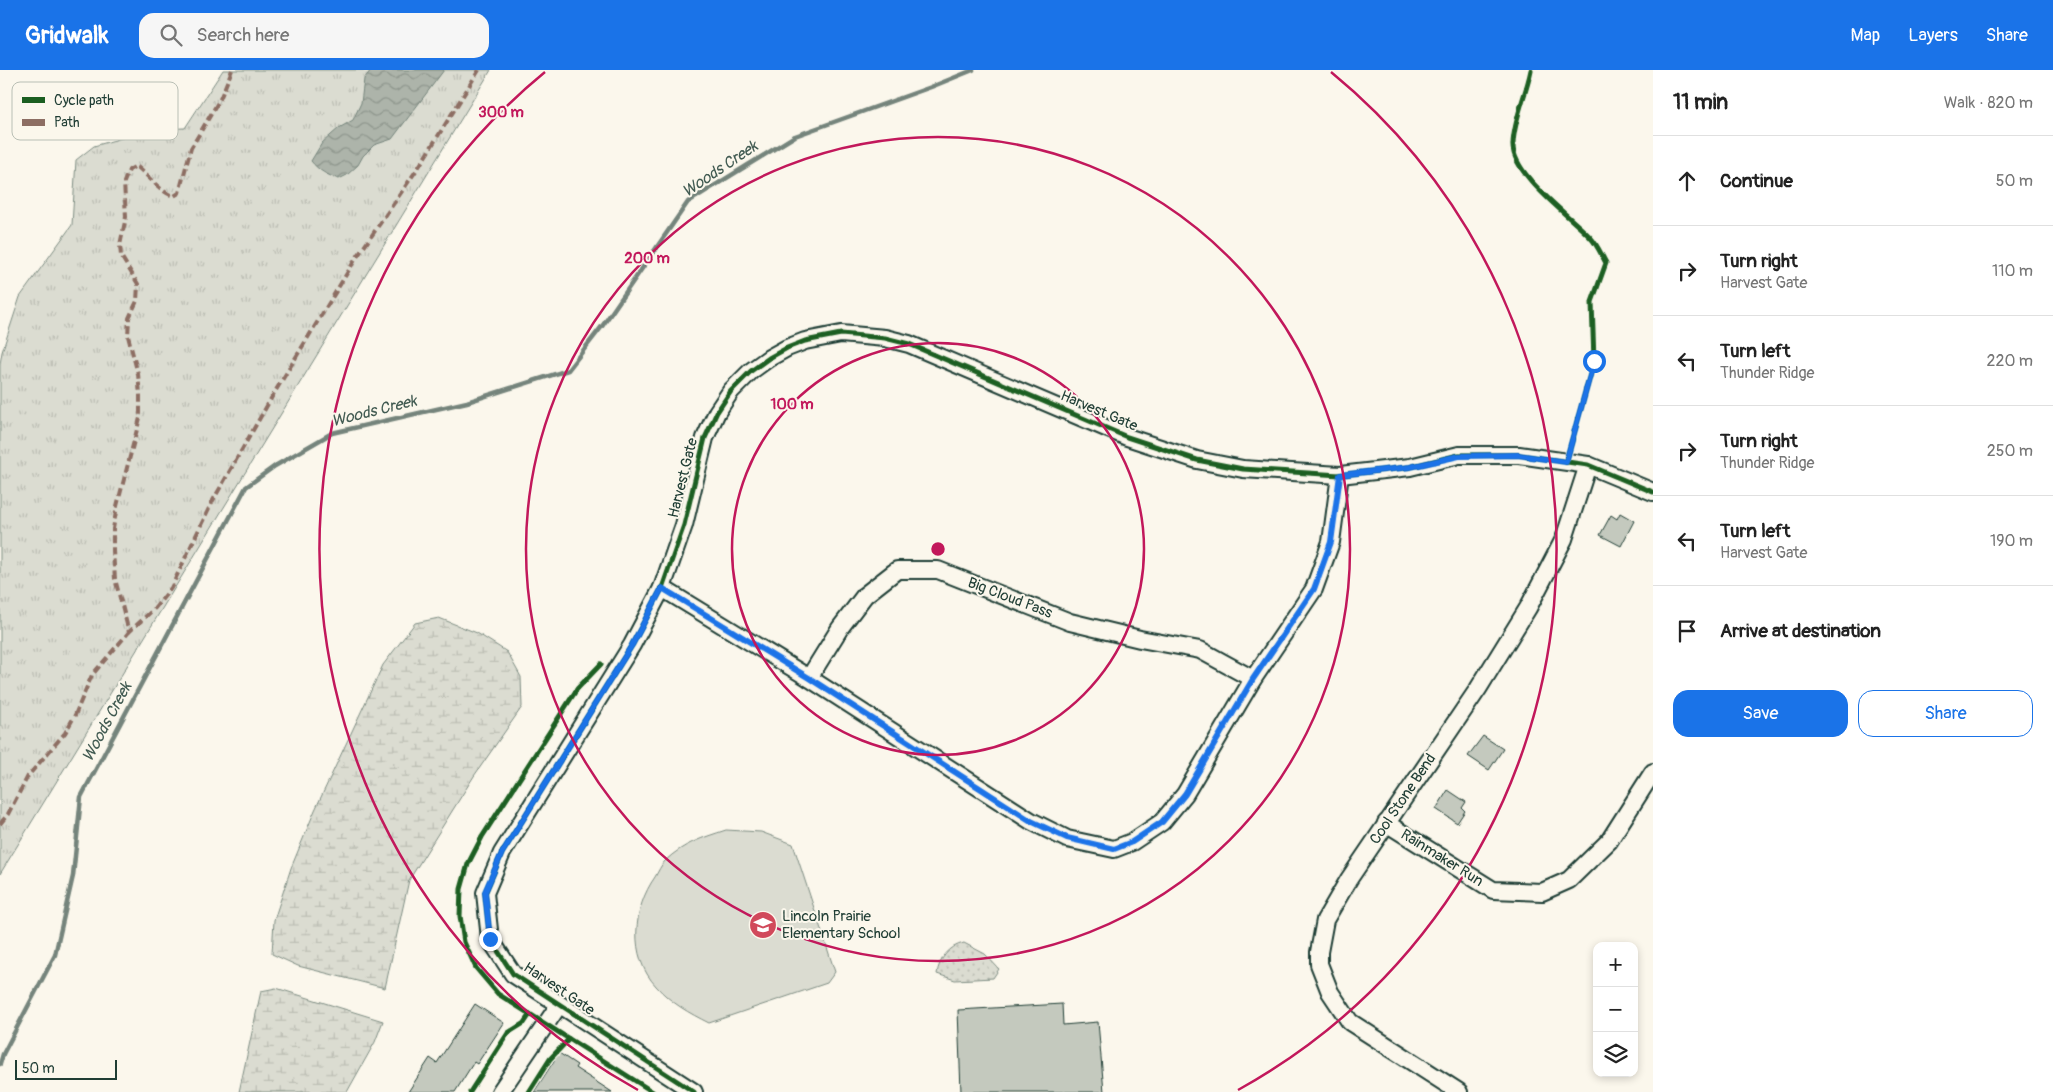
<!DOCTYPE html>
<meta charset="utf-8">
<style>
body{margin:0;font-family:Pangolin,sans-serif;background:#f6f6f6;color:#222}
.controls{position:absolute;right:15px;bottom:15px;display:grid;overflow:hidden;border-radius:10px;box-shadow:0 2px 8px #0003}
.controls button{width:45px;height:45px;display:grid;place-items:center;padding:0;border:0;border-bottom:1px solid #e0e0e0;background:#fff;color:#222;font:25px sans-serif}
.scale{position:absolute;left:15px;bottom:12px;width:102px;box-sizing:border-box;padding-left:5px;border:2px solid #1f3d34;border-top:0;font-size:14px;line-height:18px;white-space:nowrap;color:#1f3d34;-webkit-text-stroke:4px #fbf7ec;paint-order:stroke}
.stop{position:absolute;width:15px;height:15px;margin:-11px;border:4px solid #1a73e8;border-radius:50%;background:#fff}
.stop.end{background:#1a73e8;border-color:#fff;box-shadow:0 1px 5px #0008}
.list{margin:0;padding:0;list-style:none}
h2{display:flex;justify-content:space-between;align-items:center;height:65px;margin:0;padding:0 20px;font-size:21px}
h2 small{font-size:16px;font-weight:400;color:#767676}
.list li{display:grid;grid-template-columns:32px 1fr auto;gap:15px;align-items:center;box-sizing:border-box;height:90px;padding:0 20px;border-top:1px solid #e0e0e0}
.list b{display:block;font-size:19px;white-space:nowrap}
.list p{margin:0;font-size:16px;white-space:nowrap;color:#767676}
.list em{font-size:16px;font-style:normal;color:#767676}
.actions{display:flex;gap:10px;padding:15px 20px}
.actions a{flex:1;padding:11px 0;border:1px solid #1a73e8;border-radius:15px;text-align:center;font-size:18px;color:#1a73e8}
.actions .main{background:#1a73e8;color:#fff}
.icon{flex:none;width:28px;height:28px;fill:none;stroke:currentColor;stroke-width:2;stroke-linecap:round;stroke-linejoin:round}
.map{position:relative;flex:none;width:1653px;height:1022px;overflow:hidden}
header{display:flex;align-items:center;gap:30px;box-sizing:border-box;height:70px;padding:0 25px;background:#1a73e8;color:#fff}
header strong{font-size:24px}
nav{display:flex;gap:28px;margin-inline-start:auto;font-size:18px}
.search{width:350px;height:45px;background:#f6f6f6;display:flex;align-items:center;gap:12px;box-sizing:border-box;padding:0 18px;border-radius:15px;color:#767676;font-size:19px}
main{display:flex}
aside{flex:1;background:#fff}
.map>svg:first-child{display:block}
.grass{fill:url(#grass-tufts);stroke:#7d8c82}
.wetland{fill:url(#wetland-marsh);stroke:#7d8c82}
.park{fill:url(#park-dots);stroke:#7d8c82}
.pitch{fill:#dbdcd1;stroke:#7d8c82}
.water{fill:url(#water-waves);stroke:#74847b}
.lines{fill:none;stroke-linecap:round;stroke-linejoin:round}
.stream{stroke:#74847b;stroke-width:4.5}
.building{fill:#c4c9be;stroke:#1f3d34}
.minor-casing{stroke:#1f3d34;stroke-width:20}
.minor{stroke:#fbf7ec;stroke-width:16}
.quiet{stroke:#8d6e63;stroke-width:4;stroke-dasharray:8 4;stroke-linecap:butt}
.cycleway-casing{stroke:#fbf7ec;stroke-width:8}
.cycleway{stroke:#1b5e20;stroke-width:5}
.route{stroke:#1a73e8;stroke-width:6}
.ring{fill:none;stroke:#c2185b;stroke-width:2.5}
.labels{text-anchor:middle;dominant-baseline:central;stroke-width:4;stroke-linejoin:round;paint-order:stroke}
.street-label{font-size:15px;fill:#1f3d34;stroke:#fbf7ec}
.poi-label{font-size:15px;fill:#1f3d34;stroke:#fbf7ec;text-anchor:start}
.water-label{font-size:16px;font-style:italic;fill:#425b52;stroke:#fbf7ec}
.key{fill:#fbf7ec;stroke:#b9bfb5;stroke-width:1}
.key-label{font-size:14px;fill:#1f3d34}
.centre{fill:#c2185b;stroke:#fbf7ec;stroke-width:2.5}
.ring-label{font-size:15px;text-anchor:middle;font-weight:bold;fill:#c2185b;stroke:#fbf7ec;stroke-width:4;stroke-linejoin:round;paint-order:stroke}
</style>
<header>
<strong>Gridwalk</strong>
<div class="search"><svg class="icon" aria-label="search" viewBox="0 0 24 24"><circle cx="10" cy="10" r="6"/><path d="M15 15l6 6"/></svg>Search here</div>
<nav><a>Map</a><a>Layers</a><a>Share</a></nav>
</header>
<main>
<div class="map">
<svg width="1653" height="1022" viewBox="0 0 1653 1022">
<defs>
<pattern id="grass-tufts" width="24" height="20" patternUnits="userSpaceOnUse" patternTransform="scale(1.25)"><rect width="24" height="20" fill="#dbdcd1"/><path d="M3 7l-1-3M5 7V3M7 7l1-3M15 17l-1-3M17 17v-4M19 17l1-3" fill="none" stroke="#bcbeb4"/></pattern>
<pattern id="wetland-marsh" width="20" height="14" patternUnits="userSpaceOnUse" patternTransform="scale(1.25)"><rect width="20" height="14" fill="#dbdcd1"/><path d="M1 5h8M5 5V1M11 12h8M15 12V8" fill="none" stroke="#bcbeb4"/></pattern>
<pattern id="park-dots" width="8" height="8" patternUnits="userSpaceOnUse" patternTransform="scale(1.25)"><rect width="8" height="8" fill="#dbdcd1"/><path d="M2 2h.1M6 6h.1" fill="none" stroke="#bcbeb4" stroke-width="1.8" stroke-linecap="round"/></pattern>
<pattern id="water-waves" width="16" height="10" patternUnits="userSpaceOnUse" patternTransform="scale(1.25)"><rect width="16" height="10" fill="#adb4aa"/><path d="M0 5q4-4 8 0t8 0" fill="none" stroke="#8c948b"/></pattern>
</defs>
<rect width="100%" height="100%" fill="#fbf7ec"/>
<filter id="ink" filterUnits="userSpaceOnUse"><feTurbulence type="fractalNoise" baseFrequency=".02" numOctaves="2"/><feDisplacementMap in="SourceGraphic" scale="10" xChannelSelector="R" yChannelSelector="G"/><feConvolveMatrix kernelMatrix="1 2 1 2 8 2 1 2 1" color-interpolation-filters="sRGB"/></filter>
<g filter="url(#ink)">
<path class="grass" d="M223,0h268l-491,804v-510l2,-12 18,-55 52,-72 4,-65 18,-14 59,-17 32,-1z"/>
<g class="wetland">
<path d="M439,548l38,15 30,19 14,25 1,30 -48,69 -65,104 -24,108 -87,-22 -26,-12 2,-34 17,-52 24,-58 68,-145 32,-42z"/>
<path d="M276,918l107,33 -8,21 -28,50h-108l22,-101z"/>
</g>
<path class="park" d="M964,873l21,11 14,15 -6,9 -38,2 -18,-6c2,-15 12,-28 27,-31z"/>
<path class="pitch" d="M726,760l35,2 32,12 42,128 -8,11 -118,40c-20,-10 -38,-20 -53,-37 -28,-30 -23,-78 -1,-109 3,-5 6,-12 10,-16 19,-18 37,-23 61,-31z"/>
<path class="water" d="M371,0h73l-52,69 -18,6 -11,11 -5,9 -11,10 -8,4c-12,-4 -20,-8 -28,-18l11,-18 17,-15 14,-8 8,-17 3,-24z"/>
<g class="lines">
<path class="stream" d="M0,994l3,-10 52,-99 18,-79 8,-79 165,-310 29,-21 57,-33 135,-31 101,-32 35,-45 85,-123 107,-66 136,-49 42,-17"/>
</g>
<g class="building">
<path d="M1620,443l14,8 -13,25 -21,-11 11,-20 6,4z"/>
<path d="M1483,666l20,13 -14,21 -21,-14z"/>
<path d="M1448,720l18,12 -4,6 3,3 -8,12 -21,-14z"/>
<path d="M475,934l29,19 -27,41 -3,-2 -19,30h-47l22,-34 7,5z"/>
<path d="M1062,934l1,21 35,-3 6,70h-143l-3,-82z"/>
<path d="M559,983l18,12 -2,3 37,24h-78z"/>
</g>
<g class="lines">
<g class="minor-casing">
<g id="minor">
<path d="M662,518l147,90 222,143 36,18 47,10 18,-7 30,-20 23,-28 68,-115 61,-90 17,-47 9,-67"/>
<path d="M809,608l31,-50 25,-33 32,-25h41l132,52 70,17 60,11 53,29"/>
<path d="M1386,753l107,67 49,2 27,-12 40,-39 44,-69"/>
<path d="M500,1022l59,-87"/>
<path d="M694,1022l-181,-118 -23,-35 -5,-46 17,-40 130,-208 30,-57 22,-63 21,-87 12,-26 14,-21 20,-20 18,-13 18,-10 18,-7 36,-7 44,4 24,6 218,93 70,23 46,9 97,6 70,-8 49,-12h60l69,10 65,27"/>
<path d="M1459,1022l-109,-70 -20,-30 -11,-28v-12l6,-32 24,-41 129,-190 50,-81 36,-69 24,-74"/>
</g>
</g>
<use href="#minor" class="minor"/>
<g class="quiet">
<path d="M232,0l-12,29 -29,49 -12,45 -5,3c-12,-2 -27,-22 -38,-30l-7,4 -5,12 2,35 -6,28 1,11 17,28 -1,17 -8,17 -1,18 10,38 2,21v23l-23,88 -4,23v22l2,28 14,53 26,-24 16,-20 40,-84 62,-109 82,-135 65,-95 59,-95"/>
<path d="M0,754l8,-10 20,-38 37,-43 10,-18 17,-40 37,-43"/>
</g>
<g class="cycleway-casing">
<g id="cycleway">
<path d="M1531,0c-5,25 -17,49 -18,74 -2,30 57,72 77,93 7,7 11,17 16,26l-14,39 2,59 -28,101"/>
<path d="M601,594l-24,25 -95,148 -14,27 -7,25 -1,27 4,26 12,26 22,26 155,98"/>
<path d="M470,1022l38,-59 16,-10 6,-9"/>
<path d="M529,1022l21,-33 19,-20"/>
<path d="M694,1022l-181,-118 -23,-35 -5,-46 17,-40 130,-208 30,-57 22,-63 21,-87 12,-26 14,-21 20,-20 18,-13 18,-10 18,-7 36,-7 44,4 24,6 218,93 70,23 46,9 97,6 70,-8 49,-12h60l69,10 65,27"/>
</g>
</g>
<use href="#cycleway" class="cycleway"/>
</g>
</g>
<g class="lines" filter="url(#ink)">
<path class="route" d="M490,869l-5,-47 17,-39 130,-208 30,-57 147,90 222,143 36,17 47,11 18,-7 30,-20 23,-28 68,-115 61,-90 17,-47 9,-67 70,-8 49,-11 59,-1 48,7 28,-101"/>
</g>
<g class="ring">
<circle cx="938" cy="479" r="206"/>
<circle cx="938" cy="479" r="412"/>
<path d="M638 1020A618 618 0 0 1 545 2M1331 2A618 618 0 0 1 1238 1020"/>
</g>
<defs>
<g id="school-disc" transform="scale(1.4375)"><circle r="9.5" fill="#d1495b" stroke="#fbf7ec"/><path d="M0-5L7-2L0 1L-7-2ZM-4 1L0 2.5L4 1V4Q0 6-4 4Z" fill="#fff"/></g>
</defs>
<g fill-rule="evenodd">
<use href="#school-disc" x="763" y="855"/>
</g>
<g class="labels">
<g class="street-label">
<text transform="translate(1099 341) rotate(23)">Harvest Gate</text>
<text transform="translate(683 408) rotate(-76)">Harvest Gate</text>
<text transform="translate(1010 528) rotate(21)">Big Cloud Pass</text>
<text transform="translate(1403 729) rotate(-56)">Cool Stone Bend</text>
<text transform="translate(1442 788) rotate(32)">Rainmaker Run</text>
<text transform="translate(559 919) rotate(34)">Harvest Gate</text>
</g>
<g class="poi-label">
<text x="782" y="846">Lincoln Prairie<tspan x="782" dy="17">Elementary School</tspan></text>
</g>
<g class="water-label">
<text transform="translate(720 99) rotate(-34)">Woods Creek</text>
<text transform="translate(374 341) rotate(-14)">Woods Creek</text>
<text transform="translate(107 652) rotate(-62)">Woods Creek</text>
</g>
</g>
<rect x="12" y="12" width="166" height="58" rx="8" class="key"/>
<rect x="22" y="27" width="23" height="6" fill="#1b5e20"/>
<rect x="22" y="49" width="23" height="7" fill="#8d6e63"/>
<g class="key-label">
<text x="54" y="35">Cycle path</text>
<text x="54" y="57">Path</text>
</g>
<circle cx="938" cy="479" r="8" class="centre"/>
<g class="ring-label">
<text x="501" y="47">300 m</text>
<text x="647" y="193">200 m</text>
<text x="792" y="339">100 m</text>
</g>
</svg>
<div class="controls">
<button>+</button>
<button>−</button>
<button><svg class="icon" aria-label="layers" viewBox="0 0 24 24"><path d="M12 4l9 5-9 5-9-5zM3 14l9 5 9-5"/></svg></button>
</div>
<div class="scale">50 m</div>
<div class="stop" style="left:1594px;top:291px"></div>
<div class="stop end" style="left:490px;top:869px"></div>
</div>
<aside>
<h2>11 min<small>Walk · 820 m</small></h2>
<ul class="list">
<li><svg class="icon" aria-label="ahead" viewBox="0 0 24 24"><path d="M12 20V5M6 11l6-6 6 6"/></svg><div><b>Continue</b></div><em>50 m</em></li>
<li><svg class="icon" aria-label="right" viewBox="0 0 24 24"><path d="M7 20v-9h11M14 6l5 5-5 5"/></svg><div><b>Turn right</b><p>Harvest Gate</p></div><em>110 m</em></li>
<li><svg class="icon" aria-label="left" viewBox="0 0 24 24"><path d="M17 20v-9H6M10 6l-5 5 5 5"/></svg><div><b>Turn left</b><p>Thunder Ridge</p></div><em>220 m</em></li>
<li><svg class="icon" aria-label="right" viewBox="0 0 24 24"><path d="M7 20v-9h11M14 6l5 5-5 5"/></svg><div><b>Turn right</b><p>Thunder Ridge</p></div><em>250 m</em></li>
<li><svg class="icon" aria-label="left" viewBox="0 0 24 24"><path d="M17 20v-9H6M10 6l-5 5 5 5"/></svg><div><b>Turn left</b><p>Harvest Gate</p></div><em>190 m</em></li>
<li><svg class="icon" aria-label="arrive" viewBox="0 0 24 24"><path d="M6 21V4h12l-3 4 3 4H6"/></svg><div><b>Arrive at destination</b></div></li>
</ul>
<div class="actions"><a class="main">Save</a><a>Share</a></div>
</aside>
</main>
